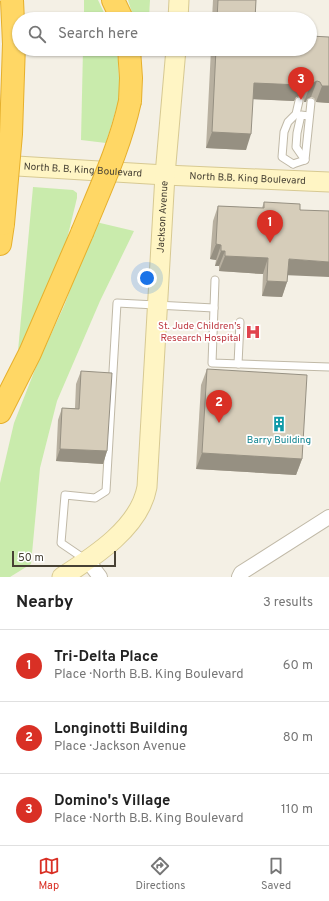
<!DOCTYPE html>
<meta charset="utf-8">
<style>
body{margin:0;font-family:Overpass,sans-serif;background:#f6f6f6;color:#222}
.scale{position:absolute;left:12px;bottom:10px;width:104px;box-sizing:border-box;padding-left:4px;border:2px solid #474134;border-top:0;font-size:11px;line-height:14px;white-space:nowrap;color:#474134;-webkit-text-stroke:3px #fff;paint-order:stroke}
.you{position:absolute;left:147px;top:278px;width:14px;height:14px;margin:-10px;border:3px solid #fff;border-radius:50%;background:#1a73e8;box-shadow:0 0 0 6px #1a73e833}
.badge{display:grid;place-items:center;width:26px;height:26px;border-radius:50%;background:#d93025;color:#fff;font-size:13px;font-weight:700}
.pin{position:absolute;translate:-50% -33px;filter:drop-shadow(0 1px 2px #0008)}
.pin::after{content:'';position:absolute;top:21px;width:14px;height:12px;background:inherit;clip-path:polygon(0 0,100% 0,50% 100%)}
.list{margin:0;padding:0;list-style:none}
h2{display:flex;justify-content:space-between;align-items:center;height:52px;margin:0;padding:0 16px;font-size:17px}
h2 small{font-size:13px;font-weight:400;color:#767676}
.list li{display:grid;grid-template-columns:26px 1fr auto;gap:12px;align-items:center;box-sizing:border-box;height:72px;padding:0 16px;border-top:1px solid #e0e0e0}
.list b{display:block;font-size:15px;white-space:nowrap}
.list p{margin:0;font-size:13px;white-space:nowrap;color:#767676}
.list em{font-size:13px;font-style:normal;color:#767676}
.icon{flex:none;width:22px;height:22px;fill:none;stroke:currentColor;stroke-width:2;stroke-linecap:round;stroke-linejoin:round}
.map{position:relative;flex:none;width:329px;height:577px;overflow:hidden}
.search{position:absolute;background:#fff;box-shadow:0 1px 3px #0004;left:12px;right:12px;top:12px;height:44px;display:flex;align-items:center;gap:10px;box-sizing:border-box;padding:0 14px;border-radius:22px;color:#767676;font-size:15px}
.sheet{height:268px;background:#fff}
nav{display:flex;justify-content:space-around;align-items:center;box-sizing:border-box;height:56px;border-top:1px solid #e0e0e0;background:#fff;font-size:11px;color:#767676}
nav a{display:grid;justify-items:center;gap:2px}
nav .on{color:#d93025}
.map>svg:first-child{display:block}
.green{fill:#c9ebac}
.lines{fill:none;stroke-linecap:round;stroke-linejoin:round}
.lane-casing{stroke:#c0b9a7;stroke-width:9}
.street-casing{stroke:#c0b9a7;stroke-width:16}
.secondary-casing{stroke:#d7c992;stroke-width:21}
.highway-casing{stroke:#e6b02d;stroke-width:24}
.lane{stroke:#fff;stroke-width:7}
.street{stroke:#fff;stroke-width:14}
.secondary{stroke:#fff5c4;stroke-width:19}
.highway{stroke:#ffd765;stroke-width:22}
.highway-bridge-casing{stroke:#e6b02d;stroke-width:24;stroke-linecap:butt}
.highway-bridge{stroke:#ffd765;stroke-width:22}
.wall{fill:#b8b0a0}
.shaded-wall{fill:#969082}
.building{fill:#d6cdba;stroke:#969082}
.labels{text-anchor:middle;dominant-baseline:central;stroke-width:3.5;stroke-linejoin:round;paint-order:stroke}
.street-label{font-size:10px;fill:#474134;stroke:#fff}
.health-label{font-size:10px;fill:#be3a42;stroke:#fff;text-anchor:end}
.culture-label{font-size:10px;fill:#0d838f;stroke:#fff}
</style>
<div class="map">
<svg width="329" height="577" viewBox="0 0 329 577">
<rect width="100%" height="100%" fill="#f4f0e5"/>
<g class="green">
<path d="M84,0h14l9,19h-23z"/>
<path d="M128,0h22l-1,17 -2,2h-13z"/>
<path d="M83,49h33l2,11 2,36 -14,47 -25,-3z"/>
<path d="M33,187l40,3 4,3v5l-10,41 -14,38 -35,74z"/>
<path d="M96,222l38,9 -34,70 -43,100 -17,67 -9,96 -21,13h-10v-94l14,-60 22,-56 28,-61z"/>
</g>
<g class="lines">
<g class="lane-casing">
<g id="lane">
<path d="M305,160l-9,-13 1,-14 4,-18 8,1"/>
<path d="M293,164l-11,-7 2,-25 4,-10 8,-8 3,-13"/>
<path d="M293,164l12,-4 6,-58"/>
<path d="M215,280l-3,83 117,4"/>
<path d="M238,364l2,-42"/>
<path d="M86,560l-25,-17 4,-48 30,3 11,-7 11,-188 97,5"/>
</g>
</g>
<g class="street-casing">
<g id="street">
<path d="M88,561l12,16"/>
<path d="M239,577l2,-4 88,-56"/>
</g>
</g>
<g class="secondary-casing">
<g id="secondary">
<path d="M178,19l1,-19"/>
<path id="s1" d="M0,165l165,10 164,7"/>
<path id="s2" d="M62,577c33,-21 78,-50 85,-90l18,-312 11,-126"/>
</g>
</g>
<g class="highway-casing">
<g id="highway">
<path d="M113,0l9,19"/>
<path d="M129,49l2,29 -1,23"/>
<path d="M0,244l3,-20"/>
<path d="M0,412l30,-59 52,-120"/>
</g>
</g>
<use href="#lane" class="lane"/>
<use href="#street" class="street"/>
<use href="#secondary" class="secondary"/>
<use href="#highway" class="highway"/>
<g class="highway-bridge-casing">
<g id="highway-bridge">
<path d="M3,224l8,-90 3,-90 -2,-44"/>
<path d="M82,233c18,-44 38,-86 48,-132"/>
</g>
</g>
<use href="#highway-bridge" class="highway-bridge"/>
</g>
<g class="wall">
<path d="M213,0h43l-1,19h-43z"/>
<path d="M211,49h99l19,54 -13,-1 -2,-4 -3,-1 -4,2 -1,3h-2l-1,-4 -3,-2 -4,1 -2,4 -41,-2 -7,51 -40,-2z"/>
<path d="M264,202l24,73 -1,7 -5,15 -20,-1 1,-22 -44,-3v-5h-4l1,-6 -6,-1 3,-38 5,-15 44,2z"/>
<path d="M207,369l95,90 -6,16 -100,-6 5,-84z"/>
<path d="M81,371l26,80 -4,13 -47,-3 2,-41 4,-12h13l1,-24z"/>
</g>
<g class="shaded-wall">
<path d="M306,80l-6,16 -4,1 -2,4 -46,-2 6,-16 47,-2z"/>
<path d="M317,81l-6,16 -4,2 -1,3h-2l6,-16 3,-3z"/>
<path d="M322,86h7v17l-13,-1z"/>
<path d="M212,132l39,2 -5,16 -40,-2z"/>
<path d="M216,244l5,1 -5,15 -6,-1z"/>
<path d="M221,251h4l-6,15h-4z"/>
<path d="M225,256l43,2 -5,16 -44,-3z"/>
<path d="M289,259l40,3v15l-46,-2z"/>
<path d="M267,281l20,1 -5,15 -20,-1z"/>
<path d="M60,449l47,2 -4,13 -47,-3z"/>
<path d="M202,453l100,6 -6,16 -100,-6z"/>
</g>
<g class="building">
<path d="M218,0h38l-1,19h-38z"/>
<path d="M310,36l19,1v49h-7l-2,-4 -3,-1 -4,2 -1,3h-2l-2,-4 -2,-2 -5,1 -1,4 -46,-2 -3,51 -39,-2 4,-83h94z"/>
<path d="M264,202l36,2v6l29,1v51l-40,-3 -2,23 -20,-1 1,-23 -43,-2v-5h-4v-6l-5,-1 2,-38 46,2z"/>
<path d="M207,369l100,6 -5,84 -100,-6z"/>
<path d="M81,371l31,2 -5,78 -47,-2 2,-41 17,1z"/>
</g>
<defs>
<g id="hospital-bare" transform="scale(1.2)"><path d="M-5-5h3v3.5h4V-5h3V5h-3V1.5h-4V5h-3Z" fill="#e0444e" stroke="#fff" stroke-width="2.5" paint-order="stroke"/></g>
<g id="building-bare" transform="scale(1.2)"><path d="M-4-6H4V6H1V3H-1V6H-4ZM-2.5-4.3h1.7v1.8h-1.7ZM.8-4.3h1.7v1.8H.8ZM-2.5-1h1.7V.8h-1.7ZM.8-1h1.7V.8H.8Z" fill="#0f9aa8" stroke="#fff" stroke-width="2.5" paint-order="stroke"/></g>
</defs>
<g fill-rule="evenodd">
<use href="#hospital-bare" x="253" y="332"/>
<use href="#building-bare" x="279" y="424"/>
</g>
<g class="labels">
<g class="street-label">
<text stroke="none"><textPath href="#s1" startOffset="83">North B. B. King Boulevard</textPath></text>
<text stroke="none"><textPath href="#s1" startOffset="248">North B.B. King Boulevard</textPath></text>
<text stroke="none"><textPath href="#s2" startOffset="398">Jackson Avenue</textPath></text>
</g>
<g class="health-label">
<text x="241" y="326">St. Jude Children's<tspan x="241" dy="12">Research Hospital</tspan></text>
</g>
<g class="culture-label">
<text x="279" y="440">Barry Building</text>
</g>
</g>
</svg>
<div class="scale">50 m</div>
<div class="you"></div>
<div class="pin badge" style="left:270px;top:243px">1</div>
<div class="pin badge" style="left:219px;top:423px">2</div>
<div class="pin badge" style="left:301px;top:100px">3</div>
<div class="search"><svg class="icon" aria-label="search" viewBox="0 0 24 24"><circle cx="10" cy="10" r="6"/><path d="M15 15l6 6"/></svg>Search here</div>
</div>
<section class="sheet">
<h2>Nearby<small>3 results</small></h2>
<ul class="list">
<li><span class="badge">1</span><div><b>Tri-Delta Place</b><p>Place · North B.B. King Boulevard</p></div><em>60 m</em></li>
<li><span class="badge">2</span><div><b>Longinotti Building</b><p>Place · Jackson Avenue</p></div><em>80 m</em></li>
<li><span class="badge">3</span><div><b>Domino's Village</b><p>Place · North B.B. King Boulevard</p></div><em>110 m</em></li>
</ul>
</section>
<nav>
<a class="on"><svg class="icon" aria-label="map" viewBox="0 0 24 24"><path d="M3 6l6-2 6 2 6-2v14l-6 2-6-2-6 2zM9 4v14M15 6v14"/></svg>Map</a>
<a><svg class="icon" aria-label="directions" viewBox="0 0 24 24"><path d="M12 3l9 9-9 9-9-9zM9 14v-3h6M13 9l2 2-2 2"/></svg>Directions</a>
<a><svg class="icon" aria-label="saved" viewBox="0 0 24 24"><path d="M7 4h10v16l-5-4-5 4z"/></svg>Saved</a>
</nav>
